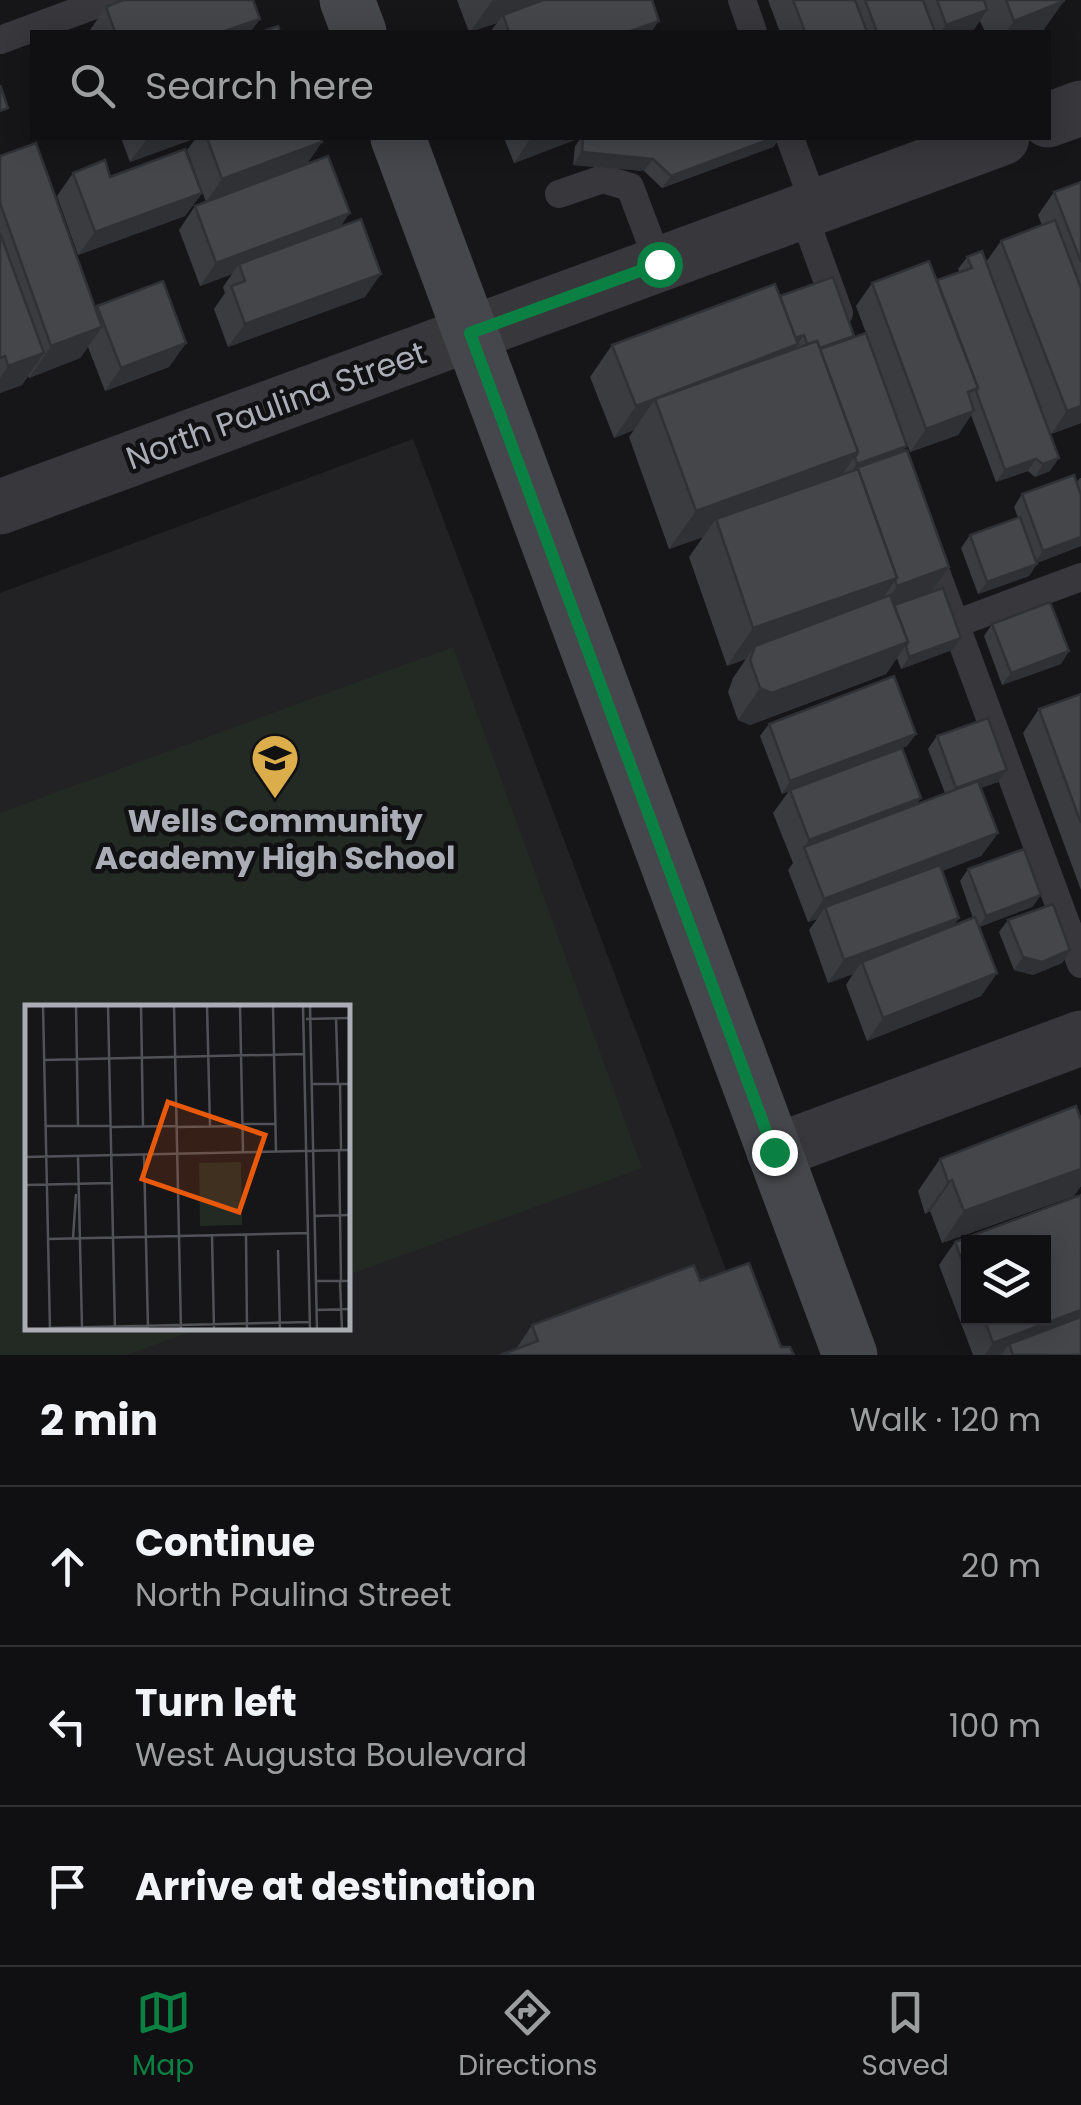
<!DOCTYPE html>
<meta charset="utf-8">
<style>
body{margin:0;font-family:Poppins,sans-serif;background:#1e1e20;color:#f1f3f6}
.controls{position:absolute;right:30px;bottom:30px;display:grid;overflow:hidden;border-radius:0px;box-shadow:0 5px 25px #0003}
.controls button{width:90px;height:90px;display:grid;place-items:center;padding:0;border:0;border-bottom:2px solid #303032;background:#101012;color:#f1f3f6;font:50px sans-serif}
.stop{position:absolute;width:30px;height:30px;margin:-22px;border:8px solid #0b8043;border-radius:50%;background:#fff}
.stop.end{background:#0b8043;border-color:#fff;box-shadow:0 2px 10px #0008}
.list{margin:0;padding:0;list-style:none}
h2{display:flex;justify-content:space-between;align-items:center;height:130px;margin:0;padding:0 40px;font-size:42px}
h2 small{font-size:32px;font-weight:400;color:#9c9d9f}
.list li{display:grid;grid-template-columns:65px 1fr auto;gap:30px;align-items:center;box-sizing:border-box;height:160px;padding:0 40px;border-top:2px solid #303032}
.list b{display:block;font-size:38px;white-space:nowrap}
.list p{margin:0;font-size:32px;white-space:nowrap;color:#9c9d9f}
.list em{font-size:32px;font-style:normal;color:#9c9d9f}
.icon{flex:none;width:55px;height:55px;fill:none;stroke:currentColor;stroke-width:2;stroke-linecap:round;stroke-linejoin:round}
.map{position:relative;flex:none;width:1081px;height:1355px;overflow:hidden}
.search{position:absolute;background:#101012;box-shadow:0 5px 25px #0003;left:30px;right:30px;top:30px;height:110px;display:flex;align-items:center;gap:25px;box-sizing:border-box;padding:0 35px;border-radius:0px;color:#9c9d9f;font-size:38px}
.sheet{height:610px;background:#101012}
nav{display:flex;justify-content:space-around;align-items:center;box-sizing:border-box;height:140px;border-top:2px solid #303032;background:#101012;font-size:28px;color:#9c9d9f}
nav a{display:grid;justify-items:center;gap:5px}
nav .on{color:#0b8043}
.map>svg:first-child{display:block}
.built{fill:#222225;fill-rule:evenodd}
.green{fill:#232a24}
.lines{fill:none;stroke-linecap:round;stroke-linejoin:round}
.lane{stroke:#38383c;stroke-width:28}
.street{stroke:#38383c;stroke-width:55}
.secondary{stroke:#46474c;stroke-width:55}
.wall{fill:#3b3c40;fill-rule:evenodd}
.shaded-wall{fill:#303134}
.building{fill:#45464a;stroke:#303134;stroke-width:2.5}
.route{stroke:#0b8043;stroke-width:12}
.labels{text-anchor:middle;dominant-baseline:central;stroke-width:9;stroke-linejoin:round;paint-order:stroke}
.street-label{font-size:32px;fill:#aaadb6;stroke:#111113}
.poi-label{font-size:32px;font-weight:bold;fill:#aaadb6;stroke:#111113}
.inset-road{fill:none;stroke:#515257;stroke-width:2.5}
.view{fill:#e8590c;fill-opacity:0.15;stroke:#e8590c;stroke-width:5}
.inset-edge{fill:none;stroke:#aaadb6;stroke-width:5}
</style>
<div class="map">
<svg width="1081" height="1355" viewBox="0 0 1081 1355">
<rect width="100%" height="100%" fill="#161618"/>
<path class="built" d="M413,439l345,916h-758v-762zM28,1008h320v320h-320z"/>
<path class="green" d="M453,647l189,521 -294,107v-267h-320v320h174l-76,27h-126v-542z"/>
<g class="lines">
<g class="lane">
<path d="M742,0l11,32"/>
<path d="M0,40l108,-40"/>
<path d="M790,138l25,68"/>
<path d="M559,194l44,-15 27,8 29,77"/>
<path d="M802,211l37,102"/>
<path d="M926,545l155,419"/>
<path d="M955,624l126,-47"/>
</g>
<g class="street">
<path d="M1048,120l33,-12"/>
<path d="M0,507l1002,-369"/>
<path d="M774,1152l307,-114"/>
</g>
<g class="secondary">
<path d="M347,0l12,32"/>
<path d="M398,138l452,1217"/>
</g>
</g>
<g class="wall">
<path d="M457,0h195l-1,32h-161l7,-9 -28,9z"/>
<path d="M768,0h296l-22,32h-57l-5,-11 -8,11h-192z"/>
<path d="M106,7l154,12 -10,13h-159l-1,-2z"/>
<path d="M121,138h199l2,4 -16,23 35,61 24,71 -137,50 -14,-38 11,-16 -2,-6 9,-13 -32,12 -21,-56 16,-24 11,-4 -19,-52 9,-12 -66,24z"/>
<path d="M504,138h76l-66,25z"/>
<path d="M581,138h199l-7,9 -111,41 -18,-17 -71,-6 2,-19z"/>
<path d="M0,156l95,152 2,-2 89,37 -17,24 -64,24 -17,-44 -8,11 -51,20 -1,-2 -6,9 -22,8z"/>
<path d="M73,173l37,4 92,16 -17,23 -107,39 -21,-59z"/>
<path d="M1081,182v241l-30,11 -20,-50 19,87 -15,6 -7,-6 -32,11 -25,-67 -13,20 -48,17 -35,-95 28,94 46,116 -17,24 -38,13 67,34 -9,12 -51,19 -4,-11 -11,16 -136,51 -12,-5 -10,-28 5,-14 13,-19 -19,7 -38,-109 14,-20 -34,12 -40,-112 5,-7 -20,8 -24,-61 22,-32 168,-49 73,42 13,-5 -10,-27 16,-23 65,-3 23,-8 -2,-3 9,-12 19,5 15,-21 41,-16 -4,-10 16,-23z"/>
<path d="M1080,478h1v68l-44,17 -8,13 -51,18 -17,-46 9,-13 48,-17 -4,-11 8,-13 54,-11z"/>
<path d="M992,624l77,27 -8,13 -59,21 -18,-49z"/>
<path d="M1081,694v196l-58,-157 16,-24z"/>
<path d="M769,724l147,10 -9,12 -5,2 19,50 -5,7 29,-12 -17,-44 9,-13 61,46 -18,6 18,45 -17,23 -39,15 11,55 20,-8 -13,-37 8,-12 73,26 -9,12 -53,20 18,46 -16,23 -114,45 -21,-56 7,-11 -25,9 -19,-53 8,-11 -9,3 -20,-52 5,-7 -20,-50 16,-22 -7,3 -22,-58z"/>
<path d="M1008,920l62,30 -8,13 -29,12 -19,-5 -15,-38z"/>
<path d="M1081,1120v66l-7,10 -132,47 -12,-32 -5,3 -7,-23 22,-32z"/>
<path d="M1081,1195v160h-108l-34,-90 16,-23zM968,1242h76v76h-76z"/>
<path d="M700,1281l81,66 -265,2 16,-24z"/>
</g>
<g class="shaded-wall">
<path d="M495,0h64l-56,15 -6,8 -27,9 22,-31z"/>
<path d="M1064,1l-22,31h-36l8,-11z"/>
<path d="M987,10l-15,22h-32l6,-7z"/>
<path d="M260,19l-10,13h-28z"/>
<path d="M659,21l-8,11h-23z"/>
<path d="M151,138h45l-66,24 17,-23z"/>
<path d="M535,138h45l-66,25 16,-24z"/>
<path d="M773,138h7l-7,9 -111,41 9,-12z"/>
<path d="M322,142l-17,23 -99,37 16,-23z"/>
<path d="M582,152l71,7 -9,12 -71,-6z"/>
<path d="M202,193l-17,23 -107,39 17,-23z"/>
<path d="M350,213l-16,23 -95,28 -7,10 -32,12 16,-23z"/>
<path d="M381,274l-16,23 -137,50 17,-23z"/>
<path d="M102,327l-22,31 -51,20 22,-32z"/>
<path d="M804,335l-29,41 -120,23 -21,31 -20,8 22,-32z"/>
<path d="M186,343l-17,24 -64,24 16,-23z"/>
<path d="M44,353l-22,32 -22,8v-15l8,-12z"/>
<path d="M1081,406v17l-30,11 16,-23z"/>
<path d="M974,411l-16,24 -48,17 16,-23z"/>
<path d="M907,446l-16,23 -35,-1 -15,19 16,-23z"/>
<path d="M858,452l-27,38 -115,29 -13,18 -34,12 27,-38z"/>
<path d="M1059,458l-9,13 -15,6 8,-13z"/>
<path d="M1036,459l-8,12 -32,11 9,-12z"/>
<path d="M1081,537v9l-47,18 9,-13z"/>
<path d="M1037,564l-8,12 -51,18 9,-12z"/>
<path d="M949,567l-17,24 -51,18 16,-23z"/>
<path d="M897,578l-27,38 -115,30 -9,13 -19,7 26,-38z"/>
<path d="M961,638l-9,12 -51,19 8,-12z"/>
<path d="M908,642l-22,32 -136,51 -12,-5 22,-32z"/>
<path d="M1069,651l-8,13 -59,21 9,-12z"/>
<path d="M916,734l-9,12 -125,48 8,-13z"/>
<path d="M1007,770l-9,12 -50,18 8,-12z"/>
<path d="M921,798l-17,23 -100,26 -11,16 16,-23z"/>
<path d="M998,833l-17,23 -153,59 -3,-8 -8,12 -9,3 16,-23z"/>
<path d="M1041,895l-9,12 -55,21 9,-12z"/>
<path d="M959,918l-16,23 -81,21 -9,12 -25,9 16,-23z"/>
<path d="M1070,950l-8,13 -29,12 -19,-5 9,-13z"/>
<path d="M997,973l-16,23 -114,45 16,-23z"/>
<path d="M1081,1169v17l-7,10 -132,47 22,-32z"/>
<path d="M952,1180l-22,31 -5,3 23,-32z"/>
<path d="M1081,1310v17l-72,17 -8,11h-16l8,-12z"/>
</g>
<g class="building">
<path d="M123,0h130l7,19 -38,13h-107l-9,-25z"/>
<path d="M543,0h109l7,21 -31,11h-119l-6,-17z"/>
<path d="M793,0h62l12,32h-62z"/>
<path d="M865,0h58l12,32h-58z"/>
<path d="M937,0h47l3,10 -41,15z"/>
<path d="M1006,0h58v1l-50,20z"/>
<path d="M278,26l2,6h-19z"/>
<path d="M0,85l8,23 -8,3z"/>
<path d="M207,138h113l2,4 -100,37z"/>
<path d="M583,138h190l-102,38 -18,-17 -71,-7z"/>
<path d="M36,143l66,184 -51,19 -51,-143v-47z"/>
<path d="M185,149l17,44 -107,39 -22,-59 32,-13 5,17z"/>
<path d="M328,156l22,57 -134,50 -21,-57z"/>
<path d="M1081,182v80l-27,-70z"/>
<path d="M361,219l20,55 -136,50 -14,-38 14,-5 -6,-17z"/>
<path d="M1055,220l26,68v118l-14,5 -66,-170z"/>
<path d="M0,233l44,120 -36,13 -3,-10 -5,2z"/>
<path d="M982,251l77,207 -16,6 -7,-5 -31,11 -29,-79 2,-3 -41,-108 35,-12 -5,-11z"/>
<path d="M929,261l49,127 -10,4 6,19 -48,18 -54,-146z"/>
<path d="M833,277l21,59 -34,12 -3,-7 -10,3 -3,-9 -9,3 -15,-42z"/>
<path d="M163,281l23,62 -65,25 -24,-62z"/>
<path d="M775,284l23,60 -162,62 -24,-61z"/>
<path d="M866,333l41,113 -50,18 -2,-7 3,-5 -38,-103z"/>
<path d="M817,341l41,111 -162,59 -41,-112z"/>
<path d="M907,450l42,117 -52,19 -2,-7 2,-1 -39,-109h-2v-1z"/>
<path d="M858,469l39,109 -144,50 -37,-109z"/>
<path d="M1074,475l7,20v42l-38,14 -21,-57z"/>
<path d="M1020,517l17,47 -50,18 -17,-47z"/>
<path d="M943,588l18,50 -52,19 -3,-11 2,-4 -14,-37z"/>
<path d="M890,595l18,47 -136,51 -12,-5 -10,-28 5,-14z"/>
<path d="M1050,602l19,49 -58,22 -19,-49z"/>
<path d="M894,676l22,58 -126,47 -21,-57z"/>
<path d="M1081,694v129l-42,-114z"/>
<path d="M988,718l19,52 -51,18 -19,-52z"/>
<path d="M902,748l19,50 -112,42 -19,-50z"/>
<path d="M978,781l20,52 -174,66 -20,-52z"/>
<path d="M1024,849l17,46 -55,21 -18,-47z"/>
<path d="M940,865l19,53 -115,42 -19,-53z"/>
<path d="M1053,904l17,46 -28,12 -19,-5 -15,-37z"/>
<path d="M975,917l22,56 -114,45 -21,-56z"/>
<path d="M1076,1106l5,14v49l-117,42 -12,-31 -4,2 -8,-23z"/>
<path d="M1081,1195v115l-88,33 -9,-25h60v-76h-76v35l-13,-35z"/>
<path d="M749,1263l32,84h9l4,8h-294l38,-14 -6,-16 162,-60 6,16z"/>
<path d="M1081,1317v38h-68l-4,-11z"/>
</g>
<g class="lines">
<path class="route" d="M659,264l-189,69 304,819"/>
</g>
<defs>
<g id="school-pin" transform="scale(2.5)"><path d="M0 17L-7.5 6A9.5 9.5 0 1 1 7.5 6Z" fill="#dbad4b" stroke="#111113"/><path d="M0-5L7-2L0 1L-7-2ZM-4 1L0 2.5L4 1V4Q0 6-4 4Z" fill="#111"/></g>
</defs>
<g fill-rule="evenodd">
<use href="#school-pin" x="275" y="758"/>
</g>
<g class="labels">
<g class="street-label">
<text transform="translate(276 405) rotate(-20)">North Paulina Street</text>
</g>
<g class="poi-label">
<text x="275" y="820">Wells Community<tspan x="275" dy="37">Academy High School</tspan></text>
</g>
</g>
<g transform="translate(25 1005)">
<rect width="325" height="325" fill="#161618"/>
<path d="M216,157l1,63 -42,1 -1,-63z" fill="#232a24"/>
<path class="inset-road" d="M18,0l7,325M51,0l2,121M83,0l7,325M116,0l2,121M149,0l7,325M182,0l3,121M215,0l3,147M248,0l3,146M278,0l7,325M285,0l7,325M311,13l2,66M281,14l44,-1M19,55l260,-6M286,79h39M315,79l1,66M217,119h34M20,121h66M86,122l66,-1M152,122l65,-1M314,145l2,131M119,150l4,173M53,151l4,172M0,152l325,-7M0,180l87,-2M289,211l36,-1M221,229l1,96M187,230l2,95M48,233l3,-44M23,234l260,-6M253,245l2,80M291,276h34M315,276l2,49M291,305l34,-1M25,323l260,-6"/>
<path class="view" d="M143,97l97,33 -26,77 -97,-33z"/>
<rect width="325" height="325" class="inset-edge"/>
</g>
</svg>
<div class="controls">
<button><svg class="icon" aria-label="layers" viewBox="0 0 24 24"><path d="M12 4l9 5-9 5-9-5zM3 14l9 5 9-5"/></svg></button>
</div>
<div class="stop" style="left:659px;top:264px"></div>
<div class="stop end" style="left:774px;top:1152px"></div>
<div class="search"><svg class="icon" aria-label="search" viewBox="0 0 24 24"><circle cx="10" cy="10" r="6"/><path d="M15 15l6 6"/></svg>Search here</div>
</div>
<section class="sheet">
<h2>2 min<small>Walk · 120 m</small></h2>
<ul class="list">
<li><svg class="icon" aria-label="ahead" viewBox="0 0 24 24"><path d="M12 20V5M6 11l6-6 6 6"/></svg><div><b>Continue</b><p>North Paulina Street</p></div><em>20 m</em></li>
<li><svg class="icon" aria-label="left" viewBox="0 0 24 24"><path d="M17 20v-9H6M10 6l-5 5 5 5"/></svg><div><b>Turn left</b><p>West Augusta Boulevard</p></div><em>100 m</em></li>
<li><svg class="icon" aria-label="arrive" viewBox="0 0 24 24"><path d="M6 21V4h12l-3 4 3 4H6"/></svg><div><b>Arrive at destination</b></div></li>
</ul>
</section>
<nav>
<a class="on"><svg class="icon" aria-label="map" viewBox="0 0 24 24"><path d="M3 6l6-2 6 2 6-2v14l-6 2-6-2-6 2zM9 4v14M15 6v14"/></svg>Map</a>
<a><svg class="icon" aria-label="directions" viewBox="0 0 24 24"><path d="M12 3l9 9-9 9-9-9zM9 14v-3h6M13 9l2 2-2 2"/></svg>Directions</a>
<a><svg class="icon" aria-label="saved" viewBox="0 0 24 24"><path d="M7 4h10v16l-5-4-5 4z"/></svg>Saved</a>
</nav>
